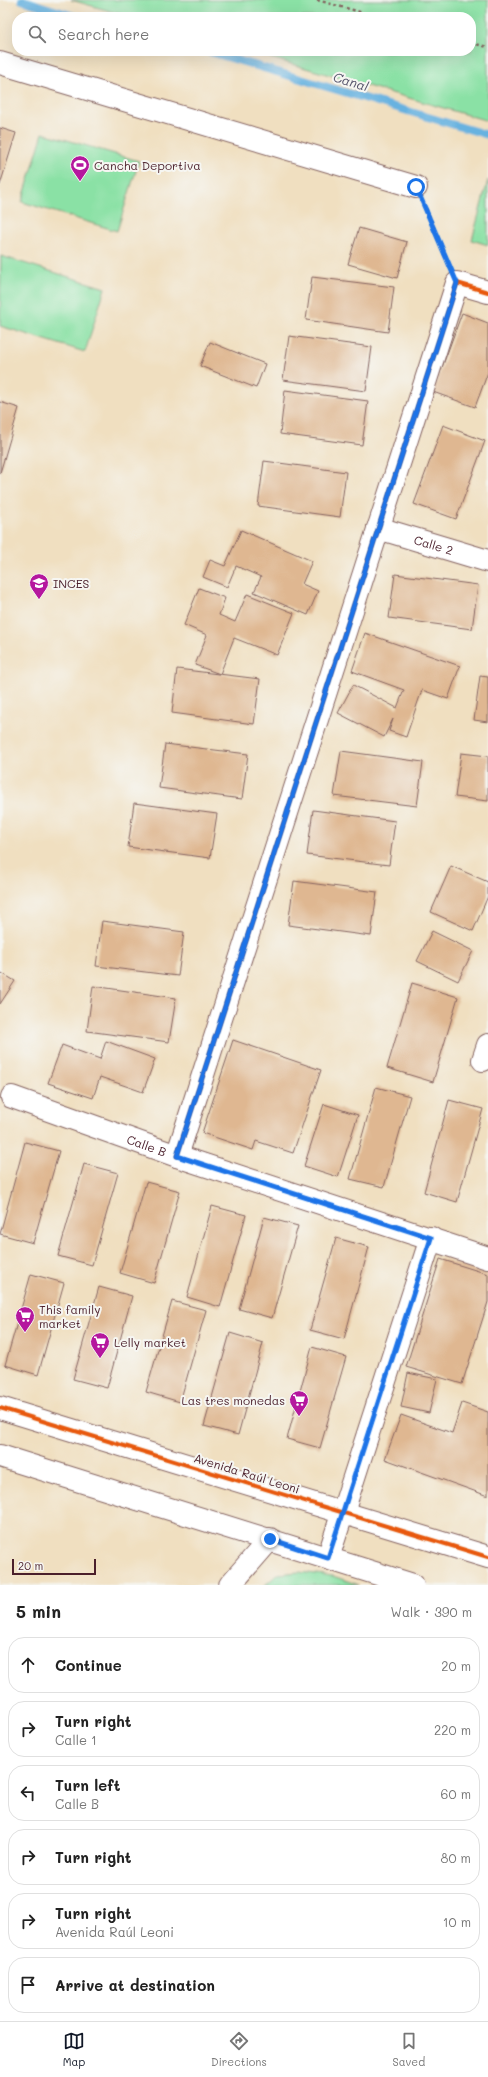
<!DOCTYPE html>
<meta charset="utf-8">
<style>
body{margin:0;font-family:Mali,sans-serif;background:#f2f2f2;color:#222}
.scale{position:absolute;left:12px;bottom:10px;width:84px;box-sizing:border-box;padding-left:4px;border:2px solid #4a1f2b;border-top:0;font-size:11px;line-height:14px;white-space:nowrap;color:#4a1f2b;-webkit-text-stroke:3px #f6f6f2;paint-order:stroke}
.stop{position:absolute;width:12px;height:12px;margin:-9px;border:3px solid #1a73e8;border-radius:50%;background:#fff}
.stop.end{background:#1a73e8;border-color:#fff;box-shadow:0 1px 4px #0008}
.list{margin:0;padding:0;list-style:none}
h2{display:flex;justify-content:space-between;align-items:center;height:52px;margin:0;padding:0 16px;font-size:17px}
h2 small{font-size:13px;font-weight:400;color:#767676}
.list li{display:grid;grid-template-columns:26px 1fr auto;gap:12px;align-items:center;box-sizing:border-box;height:56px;margin:0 8px 8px;padding:0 8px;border:1px solid #e0e0e0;border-radius:16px}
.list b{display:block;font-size:15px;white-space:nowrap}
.list p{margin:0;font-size:13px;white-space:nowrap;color:#767676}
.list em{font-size:13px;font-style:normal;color:#767676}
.icon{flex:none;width:22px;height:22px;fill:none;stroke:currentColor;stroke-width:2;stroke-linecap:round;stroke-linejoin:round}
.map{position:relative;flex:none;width:488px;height:1585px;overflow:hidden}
.search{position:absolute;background:#fff;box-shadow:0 4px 16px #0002;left:12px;right:12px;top:12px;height:44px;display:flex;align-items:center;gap:10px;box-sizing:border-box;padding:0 14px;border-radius:16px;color:#767676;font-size:15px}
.sheet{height:436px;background:#fff}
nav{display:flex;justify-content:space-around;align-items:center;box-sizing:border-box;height:56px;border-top:1px solid #e0e0e0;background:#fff;font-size:11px;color:#767676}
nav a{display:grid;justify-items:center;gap:2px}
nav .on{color:#111827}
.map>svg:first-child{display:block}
.green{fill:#8ae1a5;stroke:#6a8068}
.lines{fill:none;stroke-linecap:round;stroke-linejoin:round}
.stream{stroke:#67b2e0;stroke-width:8}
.building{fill:#dfb791}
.minor-casing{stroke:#84625f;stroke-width:24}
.path{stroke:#84625f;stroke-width:2.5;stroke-dasharray:3 3;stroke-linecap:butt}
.minor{stroke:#fff;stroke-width:22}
.cycleway-casing{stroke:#f6f6f2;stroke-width:6}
.cycleway{stroke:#e8590c;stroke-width:4}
.route{stroke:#1a73e8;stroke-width:5}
.labels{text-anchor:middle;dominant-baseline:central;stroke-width:4;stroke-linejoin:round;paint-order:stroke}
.poi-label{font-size:12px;fill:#4a1f2b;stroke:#f6f6f2;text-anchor:start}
.street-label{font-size:12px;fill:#4a1f2b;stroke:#f6f6f2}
.water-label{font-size:13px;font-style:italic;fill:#54526a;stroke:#f6f6f2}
</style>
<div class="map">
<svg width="488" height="1585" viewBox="0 0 488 1585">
<rect width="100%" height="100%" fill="#f6f6f2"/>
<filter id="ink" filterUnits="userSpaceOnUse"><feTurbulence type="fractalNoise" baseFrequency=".025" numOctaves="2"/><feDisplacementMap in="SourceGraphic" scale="8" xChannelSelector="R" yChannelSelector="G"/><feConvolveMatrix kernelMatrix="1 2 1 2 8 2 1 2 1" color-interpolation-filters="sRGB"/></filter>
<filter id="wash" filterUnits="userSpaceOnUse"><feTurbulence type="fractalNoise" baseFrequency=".012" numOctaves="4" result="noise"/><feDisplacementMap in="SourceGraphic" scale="16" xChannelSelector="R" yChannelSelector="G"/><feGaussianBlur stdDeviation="0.9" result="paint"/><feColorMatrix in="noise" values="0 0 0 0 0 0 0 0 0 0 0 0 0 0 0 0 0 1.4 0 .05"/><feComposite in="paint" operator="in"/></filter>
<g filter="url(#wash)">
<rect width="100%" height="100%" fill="#f0dfc0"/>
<g class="green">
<path d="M71,0h417v121l-241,-70h224v-34h-340z"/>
<path d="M43,133l96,28 -22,70 -95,-29z"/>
<path d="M488,180v65l-16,-5z"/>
<path d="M1,256l104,32 -20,64 -85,-26z"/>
<path d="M299,1572l34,4 26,9h-94l13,-11z"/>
</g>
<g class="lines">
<g class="stream">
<path d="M22,0l55,17"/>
<path d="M207,51l281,84"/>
</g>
</g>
<g id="blocks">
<g class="building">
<path d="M0,128l16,5 -16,52z"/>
<path d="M359,228l48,14 -10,36 -49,-14z"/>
<path d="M312,277l82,10 -6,45 -82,-12z"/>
<path d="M462,313l26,10v49l-13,35 -42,-15z"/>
<path d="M289,336l83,11 -6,44 -83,-11z"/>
<path d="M210,342l55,22 -9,24 -56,-22z"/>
<path d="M285,390l83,11 -6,44 -82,-11z"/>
<path d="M0,402l19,6 -19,65z"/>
<path d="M443,425l42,16 -29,78 -42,-15z"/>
<path d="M264,461l82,11 -6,45 -82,-11z"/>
<path d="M241,530l71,31 -10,23 16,7 -10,24 -54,-23 7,-15 -25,-11 -9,21 -24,-10 7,-17 15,6z"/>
<path d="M395,574l83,11 -6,44 -83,-11z"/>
<path d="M199,588l26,10 -6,17 16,7 12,-28 47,19 -17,42 -43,-17 -14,36 -25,-9 12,-30 -23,-10z"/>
<path d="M365,633l95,33 -12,33 -26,-9 -16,47 -17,-6 4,-12 -9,18 -46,-24 15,-28 44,23 7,-18 -52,-19z"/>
<path d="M177,669l83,10 -6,45 -82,-11z"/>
<path d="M480,676l8,1v45l-14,-2z"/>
<path d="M165,744l83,10 -6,45 -83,-11z"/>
<path d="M341,751l82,11 -6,44 -83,-10z"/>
<path d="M461,753l27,3v45l-33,-4z"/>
<path d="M134,803l83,11 -7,44 -82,-11z"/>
<path d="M313,810l82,11 -6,44 -82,-10z"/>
<path d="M451,866l37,16v14l-15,35 -42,-19z"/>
<path d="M294,881l83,11 -6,44 -83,-11z"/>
<path d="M102,921l82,11 -6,44 -82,-10z"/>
<path d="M432,931l41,20 -15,30 -41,-20z"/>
<path d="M0,972l15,9 -15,23z"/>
<path d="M412,983l46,14 -25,85 -46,-14z"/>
<path d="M93,986l83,12 -7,44 -82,-11z"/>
<path d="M233,1040l88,30 -28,83 -37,-12 -3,9 -51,-17z"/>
<path d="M106,1041l49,18 -12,33 -43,-15 -7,21 -45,-15 14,-38 38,14z"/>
<path d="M376,1087l34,9 -26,91 -34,-8z"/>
<path d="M449,1100l34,9 -26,93 -33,-10z"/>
<path d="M324,1104l34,11 -20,62 -34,-11z"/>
<path d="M25,1142l34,9 -26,92 -33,-9z"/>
<path d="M84,1164l34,9 -26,92 -34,-9z"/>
<path d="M146,1182l34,9 -26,92 -34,-10z"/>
<path d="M212,1206l34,9 -26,92 -33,-10z"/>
<path d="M264,1217l34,9 -26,92 -33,-9z"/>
<path d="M336,1238l33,9 -25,92 -34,-9z"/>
<path d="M440,1259l48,15v28l-26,82 -56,-17z"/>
<path d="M31,1274l33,9 -26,92 -33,-10z"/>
<path d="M99,1287l33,9 -25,92 -34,-9z"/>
<path d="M172,1301l34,9 -26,92 -34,-10z"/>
<path d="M230,1333l33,10 -25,92 -34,-9z"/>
<path d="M312,1347l34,10 -26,91 -33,-9z"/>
<path d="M408,1373l29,6 -8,34 -28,-6z"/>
<path d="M462,1403l26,9v84l-103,-37 16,-44 51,18z"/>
</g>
</g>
</g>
<g filter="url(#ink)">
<use href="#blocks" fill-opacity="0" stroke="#84625f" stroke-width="1"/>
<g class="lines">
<g class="minor-casing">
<g id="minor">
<path d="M0,63l416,124"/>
<path id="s1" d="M378,528l110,33"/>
<path d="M483,1060l5,-15"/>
<path id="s2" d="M12,1097l165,59 311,102"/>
<path d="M177,1156l280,-873 31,9"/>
<path d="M0,1408l488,149"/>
<path d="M0,1456l413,129"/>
<path d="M328,1558l103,-320"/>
<path d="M230,1585l40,-46"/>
</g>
</g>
<g class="path">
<path d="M317,0l61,17"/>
<path d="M471,43l17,4"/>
<path d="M426,209l21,51"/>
</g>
<use href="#minor" class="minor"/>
<g class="cycleway-casing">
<g id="cycleway">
<path d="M177,1156l280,-873 31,9"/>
<path d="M0,1408l488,149"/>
</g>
</g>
<use href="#cycleway" class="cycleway"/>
</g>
</g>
<g class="lines" filter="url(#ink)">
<path class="route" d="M270,1539l58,19 103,-320 -254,-82 280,-873 -41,-96"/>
</g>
<defs>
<g id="stadium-pin" transform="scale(1)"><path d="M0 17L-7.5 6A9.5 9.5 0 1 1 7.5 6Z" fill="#b5179e" stroke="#f6f6f2"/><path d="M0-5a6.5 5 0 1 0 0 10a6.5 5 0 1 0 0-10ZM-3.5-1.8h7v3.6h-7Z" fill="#fff"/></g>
<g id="university-pin" transform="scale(1)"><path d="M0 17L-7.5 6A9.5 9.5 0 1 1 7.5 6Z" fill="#b5179e" stroke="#f6f6f2"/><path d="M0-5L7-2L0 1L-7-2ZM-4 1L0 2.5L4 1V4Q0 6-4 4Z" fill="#fff"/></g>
<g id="supermarket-pin" transform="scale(1)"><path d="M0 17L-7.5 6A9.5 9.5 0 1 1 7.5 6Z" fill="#b5179e" stroke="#f6f6f2"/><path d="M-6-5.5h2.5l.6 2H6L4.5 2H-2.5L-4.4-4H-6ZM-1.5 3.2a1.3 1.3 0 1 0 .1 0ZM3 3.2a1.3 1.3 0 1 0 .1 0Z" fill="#fff"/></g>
</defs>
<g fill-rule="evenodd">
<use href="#stadium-pin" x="80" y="165"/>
<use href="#university-pin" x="39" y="583"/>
<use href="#supermarket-pin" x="25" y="1316"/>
<use href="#supermarket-pin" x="100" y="1342"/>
<use href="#supermarket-pin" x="299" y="1400"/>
</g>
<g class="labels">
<g class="poi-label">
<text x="94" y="165">Cancha Deportiva</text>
<text x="53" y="583">INCES</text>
<text x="39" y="1309">This family<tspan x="39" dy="14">market</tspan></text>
<text x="114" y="1342">Lelly market</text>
<text x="285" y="1400" text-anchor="end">Las tres monedas</text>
</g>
<g class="street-label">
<text stroke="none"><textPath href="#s1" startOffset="58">Calle 2</textPath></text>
<text stroke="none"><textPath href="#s2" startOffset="143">Calle B</textPath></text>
<text transform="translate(247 1473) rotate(17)">Avenida Raúl Leoni</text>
</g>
<g class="water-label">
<text transform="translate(351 81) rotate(17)">Canal</text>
</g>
</g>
</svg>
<div class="scale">20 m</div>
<div class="stop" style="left:416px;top:187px"></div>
<div class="stop end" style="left:270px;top:1539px"></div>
<div class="search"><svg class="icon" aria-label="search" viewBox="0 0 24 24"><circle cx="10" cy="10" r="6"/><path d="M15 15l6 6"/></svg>Search here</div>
</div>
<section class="sheet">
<h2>5 min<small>Walk · 390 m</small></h2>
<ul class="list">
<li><svg class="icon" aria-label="ahead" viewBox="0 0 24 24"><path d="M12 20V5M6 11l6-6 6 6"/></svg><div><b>Continue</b></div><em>20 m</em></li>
<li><svg class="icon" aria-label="right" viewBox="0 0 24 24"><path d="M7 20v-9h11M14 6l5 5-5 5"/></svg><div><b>Turn right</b><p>Calle 1</p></div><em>220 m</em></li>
<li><svg class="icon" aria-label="left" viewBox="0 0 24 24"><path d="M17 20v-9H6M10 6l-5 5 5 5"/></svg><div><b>Turn left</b><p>Calle B</p></div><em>60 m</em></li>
<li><svg class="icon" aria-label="right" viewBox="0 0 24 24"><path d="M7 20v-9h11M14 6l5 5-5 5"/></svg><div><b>Turn right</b></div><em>80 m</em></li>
<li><svg class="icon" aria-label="right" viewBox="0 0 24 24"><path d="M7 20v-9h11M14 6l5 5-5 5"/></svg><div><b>Turn right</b><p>Avenida Raúl Leoni</p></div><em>10 m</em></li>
<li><svg class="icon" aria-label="arrive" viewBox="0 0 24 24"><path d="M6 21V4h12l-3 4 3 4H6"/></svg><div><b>Arrive at destination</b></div></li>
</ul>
</section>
<nav>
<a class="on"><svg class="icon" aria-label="map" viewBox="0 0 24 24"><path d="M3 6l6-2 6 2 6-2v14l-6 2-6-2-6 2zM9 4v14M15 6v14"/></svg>Map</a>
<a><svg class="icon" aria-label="directions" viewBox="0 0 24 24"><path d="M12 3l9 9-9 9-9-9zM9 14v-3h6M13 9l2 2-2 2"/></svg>Directions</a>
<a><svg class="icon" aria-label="saved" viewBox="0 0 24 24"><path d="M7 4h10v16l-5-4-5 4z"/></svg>Saved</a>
</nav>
